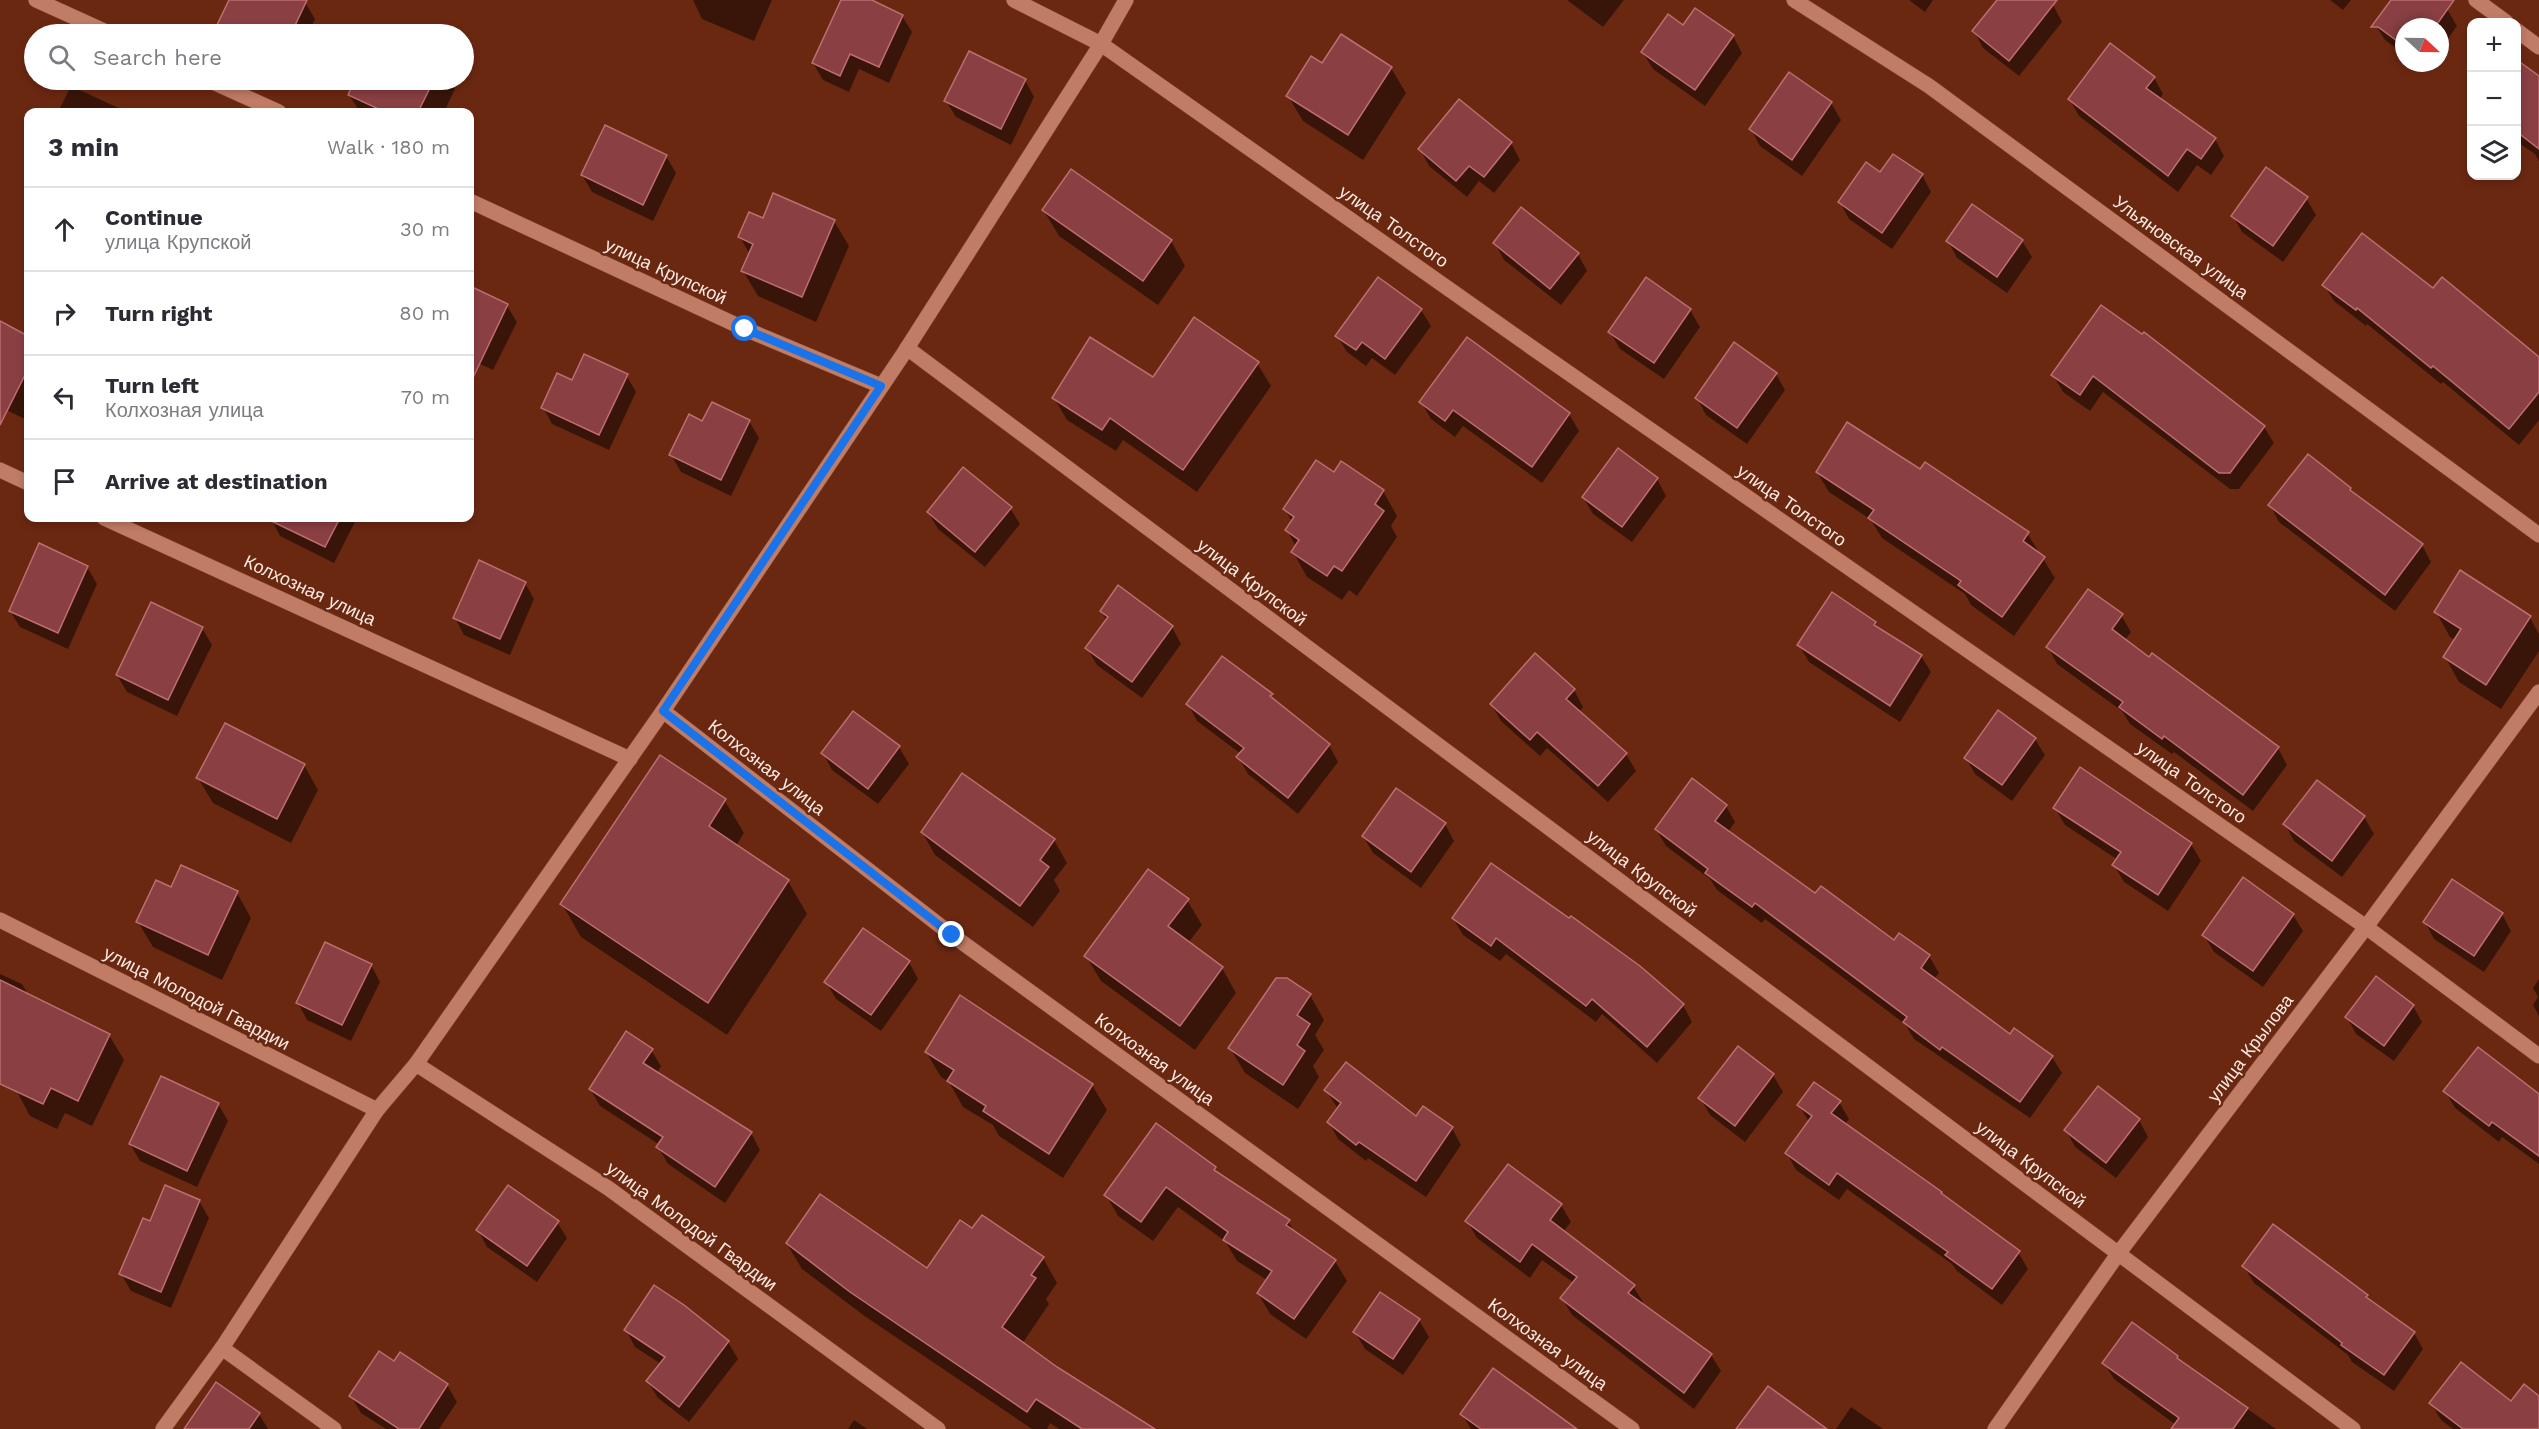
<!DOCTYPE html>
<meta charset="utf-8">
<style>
body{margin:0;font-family:"Work Sans",sans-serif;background:#f2f2f3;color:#2b2b33}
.controls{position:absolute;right:18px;top:18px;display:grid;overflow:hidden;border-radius:12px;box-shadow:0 3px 9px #0003}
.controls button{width:54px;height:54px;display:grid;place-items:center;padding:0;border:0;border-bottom:2px solid #e1e1e2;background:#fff;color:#2b2b33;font:30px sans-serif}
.compass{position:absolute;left:2395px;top:18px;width:54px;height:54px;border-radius:50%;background:#fff;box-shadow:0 3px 9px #0003;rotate:112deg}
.stop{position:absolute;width:18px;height:18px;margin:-14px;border:4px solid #1a73e8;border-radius:50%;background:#fff}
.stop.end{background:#1a73e8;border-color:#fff;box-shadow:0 2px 6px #0008}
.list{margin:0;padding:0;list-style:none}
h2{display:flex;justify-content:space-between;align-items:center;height:78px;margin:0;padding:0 24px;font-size:26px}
h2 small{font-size:20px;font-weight:400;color:#7c7c81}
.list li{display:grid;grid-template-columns:39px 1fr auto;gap:18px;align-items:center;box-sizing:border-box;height:84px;padding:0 24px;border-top:2px solid #e1e1e2}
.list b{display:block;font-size:22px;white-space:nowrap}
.list p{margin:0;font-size:20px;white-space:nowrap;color:#7c7c81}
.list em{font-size:20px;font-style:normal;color:#7c7c81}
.icon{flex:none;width:33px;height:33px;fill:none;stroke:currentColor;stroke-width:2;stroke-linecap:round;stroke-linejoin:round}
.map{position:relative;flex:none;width:2539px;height:1429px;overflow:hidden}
.search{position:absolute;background:#fff;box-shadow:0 3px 9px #0003;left:24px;top:24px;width:450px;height:66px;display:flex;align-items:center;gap:15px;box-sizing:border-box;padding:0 21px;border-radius:33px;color:#7c7c81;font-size:22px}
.panel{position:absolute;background:#fff;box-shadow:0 3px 9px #0003;left:24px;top:108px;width:450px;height:414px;border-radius:12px}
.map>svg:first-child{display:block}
.shadow{fill:#0007}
.building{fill:#8a3f43;stroke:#be6e70;stroke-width:1.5}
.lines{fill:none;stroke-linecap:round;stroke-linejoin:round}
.minor-casing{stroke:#7f432f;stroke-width:16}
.minor{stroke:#c17c66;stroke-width:15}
.route{stroke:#1a73e8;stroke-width:8}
.labels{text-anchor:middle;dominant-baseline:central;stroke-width:5;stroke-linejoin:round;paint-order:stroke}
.street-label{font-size:18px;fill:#fbeae4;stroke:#6b2811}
</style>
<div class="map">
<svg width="2539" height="1429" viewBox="0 0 2539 1429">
<rect width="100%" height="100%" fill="#6b2811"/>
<g class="shadow">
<path d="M230,0h71l4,2 10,17 -7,15h-84l-5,-9z"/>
<path d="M693,0h79l-18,41 -52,-22z"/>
<path d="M843,0h26l33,16 10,16 -23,51 -30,-14 -10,23 -26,-12 -10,-17z"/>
<path d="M1567,0h57l-21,27z"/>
<path d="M1909,0h24l-8,12z"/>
<path d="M1999,0h48l6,5 9,17 -43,54 -36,-28 -9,-17z"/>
<path d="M2330,0h21l-8,10z"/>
<path d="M2392,0h42l13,9 10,17 -17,24v-23h-36v27l-19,-14 -10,-16z"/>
<path d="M1683,27l50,9 9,17 -37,53 -52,-37 -10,-16z"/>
<path d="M2516,62l23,16v83l-4,-7 -19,-13z"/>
<path d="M2416,63h14l-4,7z"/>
<path d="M1323,65l68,3 15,25 -43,67 -60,-39 -15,-25z"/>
<path d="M1790,74l41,29 10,17 -39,56 -42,-30 -9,-17z"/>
<path d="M2154,78l9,16 -3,5 55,40 9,17 -13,19 -14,-10 -19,27 -99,-76 -9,-16z"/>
<path d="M357,80h93l5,9 -11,23h-84l-11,-17z"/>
<path d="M1025,80l9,17 -23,48 -55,-28 -10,-16z"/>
<path d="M71,86l56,26h-69z"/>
<path d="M2472,90v12l-4,-7z"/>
<path d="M1511,143l9,17 -26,33 -15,-12 -12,16 -38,-31 -9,-17z"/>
<path d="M666,156l10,17 -23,48 -61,-29 -10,-17z"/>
<path d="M1881,174l41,1 9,17 -39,57 -43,-30 -9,-17z"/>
<path d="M2306,198l10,17 -33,47 -41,-30 -9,-16z"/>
<path d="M1044,211l127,30 14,25 -27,39 -99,-69z"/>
<path d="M834,221l15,25 -33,76 -58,-26 -15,-25 7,-16 -10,-18z"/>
<path d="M1948,241h74l10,16 -25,36 -50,-35z"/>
<path d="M1495,243l83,11 9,17 -26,34 -57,-45z"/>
<path d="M2324,285l109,5 106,74v56l-20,25 -76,-63 -2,2 -74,-60 -1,2 -32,-25z"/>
<path d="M470,287l37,19 10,16 -24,48 -23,-11z"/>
<path d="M1421,310l10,16 -36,49 -23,-17 -6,8 -19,-14 -10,-16z"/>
<path d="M1690,310l10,17 -36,52 -44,-30 -10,-17z"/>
<path d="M0,323l28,14v77l-3,5 -25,-12z"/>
<path d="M2142,336l122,91 10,16 -35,46h-9l-127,-97 -13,19 -27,-19 -10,-17z"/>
<path d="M1257,363l14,23 -74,106 -74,-52 -7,11 -49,-31 -13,-22z"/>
<path d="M1776,374l9,16 -38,54 -41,-29 -9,-17z"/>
<path d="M626,375l10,17 -27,58 -57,-26 -9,-17 30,-26z"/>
<path d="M1421,402l148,12 10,17 -37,52 -79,-57 -8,11 -24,-18z"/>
<path d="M749,421l10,17 -28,58 -50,-24 -10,-17 32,-32z"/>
<path d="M1817,472h103l107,61 28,45 -41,58 -43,-31 -6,-11 -83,-56 -12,-19 -41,-27z"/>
<path d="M1334,474l49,17 14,25 -6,10 6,11 -40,59 -8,-6 -7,10 -35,-23 -14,-25 3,-5 -9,-17 5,-8 -7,-13z"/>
<path d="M1657,479l9,17 -34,46 -39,-28 -10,-17z"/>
<path d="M2350,489l4,6 68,50 9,17 -36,49 -116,-89 -9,-17z"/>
<path d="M1010,508l10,16 -35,43 -47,-38 -10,-17z"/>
<path d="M271,518h86l-23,45 -54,-27z"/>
<path d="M87,567l10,17 -29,65 -48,-22 -10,-16z"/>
<path d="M525,583l9,16 -24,56 -46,-20 -9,-17z"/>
<path d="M1101,611l71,16 9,17 -39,54 -45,-33 -10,-17 20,-27z"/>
<path d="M2436,612l94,6 9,16v17l-38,58 -42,-27 -14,-25 10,-17 -5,-3z"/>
<path d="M2121,615l10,17 -6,8 153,108 9,17 -34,46 -79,-59 -2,2 -42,-30 -8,-13 -65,-47 -9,-17z"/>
<path d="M1875,623l4,6 42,27 10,16 -31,50 -91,-60 -10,-17z"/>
<path d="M202,628l10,17 -35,71 -50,-24 -10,-17z"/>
<path d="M1535,656l39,34 9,17 -4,5 47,42 10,17 -28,31 -61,-54 -7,8 -39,-35 -10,-17z"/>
<path d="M1271,695l5,8 53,42 9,17 -40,52 -50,-40 -10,-17 3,-3 -44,-33 -9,-17z"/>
<path d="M853,713l46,34 10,17 -31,40 -46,-34 -9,-17z"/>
<path d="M2035,739l10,16 -33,46 -37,-27 -9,-16z"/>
<path d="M661,757l64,44 19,32 -8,13 52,35 19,33 -80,121 -146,-98 -19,-33z"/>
<path d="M304,765l14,25 -27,53 -78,-40 -15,-25z"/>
<path d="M2317,782l47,35 10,17 -32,43 -48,-36 -9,-17z"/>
<path d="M1726,806l9,16 -7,10 88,63 78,47 5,-7 30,21 10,17 -5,6 77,57 41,21 10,16 -32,45 -116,-79 -9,-15 -140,-105 -3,4 -45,-33 -7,-11 -44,-33 -10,-17z"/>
<path d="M2055,808l136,36 10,17 -33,50 -44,-29 -10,-17 4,-5 -53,-35z"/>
<path d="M1445,824l9,17 -33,47 -48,-35 -10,-17z"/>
<path d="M922,832l132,8 13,23 -13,17 6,11 -27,36 -98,-72z"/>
<path d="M171,889l66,4 14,25 -29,62 -69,-33 -15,-25z"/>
<path d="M1187,900l15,25 -14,18 34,25 14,25 -41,57 -94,-69 -15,-25z"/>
<path d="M2502,914l9,17 -27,41 -50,-33 -9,-17z"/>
<path d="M2293,915l10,16 -40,56 -49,-35 -10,-17z"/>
<path d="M1453,918l230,87 9,17 -35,41 -55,-49 -6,8 -90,-68 -6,7 -37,-26z"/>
<path d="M909,962l9,17 -37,52 -45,-32 -10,-17z"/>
<path d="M371,965l9,17 -29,59 -44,-21 -9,-17z"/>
<path d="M0,974l22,10 7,12 80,39 15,25 -32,66 -27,-13 -8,16 -27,-13 -14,-26 -16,-13z"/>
<path d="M2539,979v37l-6,-11 5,-8 -5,-9z"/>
<path d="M1310,995l14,25 -9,15 9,15 -11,16 6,11 -21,32 -53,-36 -15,-25z"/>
<path d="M961,997l131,88 15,25 -44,68 -64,-42 -6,-11 -30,-18 -14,-25 -8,-5 -15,-25z"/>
<path d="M2413,1006l9,16 -28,39 -38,-27 -9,-17z"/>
<path d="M1738,1048l35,27 10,17 -38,50 -35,-27 -10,-17z"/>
<path d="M651,1050l10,16 -4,7 94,60 9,17 -35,53 -57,-39 -10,-17 2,-2 -60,-39 -10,-17z"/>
<path d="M1326,1090l126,38 9,17 -35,52 -58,-39 -2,3 -28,-22 -9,-17 9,-13z"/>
<path d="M2445,1091l94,4v69l-37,-27 -3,5 -44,-34z"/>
<path d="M1839,1102l10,17 -4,5 96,69 77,59 10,17 -26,36 -45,-34 -5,-7 -105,-75 -8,11 -43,-30 -9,-17 22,-31 -10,-17z"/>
<path d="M218,1104l10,17 -31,66 -57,-26 -10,-17z"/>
<path d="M2139,1120l9,17 -32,41 -41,-31 -9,-17z"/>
<path d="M1215,1168l5,8 68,45 7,12 40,28 12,20 -41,58 -36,-25 -12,-21 9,-13 -30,-19 -12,-20 -47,-34 -25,34 -35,-25 -12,-21z"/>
<path d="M199,1201l10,17 -38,90 -40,-17 -10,-17 30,-51z"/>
<path d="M1561,1205l10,17 -8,10 70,54 10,16 -2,2 70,51 10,16 -27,38 -122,-94 -10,-17 12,-15 -32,-23 -12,18 -53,-40 -10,-17z"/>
<path d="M557,1222l10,16 -30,44 -50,-35 -9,-17z"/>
<path d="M972,1230l71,28 14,25 -11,16 3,5 -27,40 121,85h-84l-9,-6 -3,6h-15l-166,-112 -64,-48 -15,-25 140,26z"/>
<path d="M2244,1266l123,30 4,7 43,30 9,16 -29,42 -42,-29 -4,-7 -94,-72z"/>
<path d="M683,1306l45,36 10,17 -49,63 -31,-24 -10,-16 13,-18 -26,-17 -9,-17z"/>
<path d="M1419,1320l10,17 -26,38 -38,-26 -10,-17z"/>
<path d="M400,1354l47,31 10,17 -18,27h-53l-25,-16 -10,-17 43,-33z"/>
<path d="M2177,1357l4,5 95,67h-102l2,-4 -62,-46 -10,-16z"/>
<path d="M2539,1397v32h-86l-12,-9 -10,-17h81z"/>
<path d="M1851,1407l32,22h-47z"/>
<path d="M259,1414l9,15h-82z"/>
<path d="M1462,1414l113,15h-104z"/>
<path d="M854,1420l13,9h-19z"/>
</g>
<g class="building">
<path d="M229,0h78l-16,34h-54l-20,-9z"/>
<path d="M841,0h31l31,15 -24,52 -29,-13 -10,22 -28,-13z"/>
<path d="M1997,0h60l-48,61 -37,-30z"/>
<path d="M2391,0h63l-19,27h-31v19l-26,-19h-7z"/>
<path d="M1695,8l39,27 -39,55 -54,-38 27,-38 15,11z"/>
<path d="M1341,34l51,33 -44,68 -62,-39 25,-40 11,7z"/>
<path d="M2110,43l45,34 -9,11 70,50 -15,21 -14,-10 -19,27 -100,-77z"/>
<path d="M969,51l57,28 -25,50 -57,-28z"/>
<path d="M2517,60l22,16v73l-22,-17z"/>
<path d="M1789,72l43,30 -40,58 -43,-31z"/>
<path d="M355,80h79l-16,32h-33l-37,-17z"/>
<path d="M1459,99l53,43 -28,35 -15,-11 -13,15 -38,-32z"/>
<path d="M605,125l62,30 -24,50 -62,-30z"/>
<path d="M1893,154l30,20 -41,59 -44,-31 28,-40 14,10z"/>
<path d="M2266,167l42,30 -35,49 -42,-30z"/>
<path d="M1071,169l101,71 -29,41 -101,-71z"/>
<path d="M773,193l62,27 -33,77 -61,-26 12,-27 -15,-7 11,-25 14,6z"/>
<path d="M1972,204l51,36 -26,37 -51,-36z"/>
<path d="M1521,207l58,46 -29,36 -57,-46z"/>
<path d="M2362,233l71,55 9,-11 97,80v35l-30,37 -76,-63 -2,2 -74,-60 -1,2 -34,-25z"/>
<path d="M1378,277l44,32 -37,50 -23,-17 -6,8 -21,-14z"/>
<path d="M1646,277l45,32 -37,54 -46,-31z"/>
<path d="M470,286l38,18 -38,80z"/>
<path d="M2101,305l41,29 2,-2 121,94 -35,47h-11l-126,-97 -13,19 -29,-20z"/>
<path d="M1194,317l65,45 -76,108 -73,-52 -8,12 -50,-32 38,-61 63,40z"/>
<path d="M0,321l28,15v33l-28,56z"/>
<path d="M1467,337l103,76 -38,54 -79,-57 -8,11 -26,-19z"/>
<path d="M1734,342l43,31 -40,55 -42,-30z"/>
<path d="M584,354l44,20 -29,61 -58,-27 16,-35 15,7z"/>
<path d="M712,402l38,18 -29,60 -52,-25 20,-41 13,7z"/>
<path d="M1847,422l73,47 5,-7 104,70 -6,9 22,16 -43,60 -44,-32 3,-4 -93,-63 6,-8 -58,-38z"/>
<path d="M1618,448l40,30 -36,49 -40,-30z"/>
<path d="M2308,454l43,34 -1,2 73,54 -38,51 -117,-90z"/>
<path d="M1316,460l18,12 7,-11 43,29 -9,14 9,7 -42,60 -8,-5 -7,10 -36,-24 8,-12 -14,-10 9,-13 -11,-8z"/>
<path d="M963,467l49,40 -37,45 -48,-40z"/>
<path d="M265,518h75l-15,29z"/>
<path d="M39,543l49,23 -30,67 -49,-22z"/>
<path d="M479,560l47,22 -26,57 -47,-21z"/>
<path d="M2460,570l71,46 -45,69 -43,-28 18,-28 -27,-17z"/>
<path d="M1118,585l55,41 -41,56 -47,-34 23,-31 -8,-6z"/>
<path d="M2088,589l35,25 -11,15 37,28 3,-4 127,94 -36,48 -79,-59 -2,3 -43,-32 4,-5 -77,-55z"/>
<path d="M1832,592l44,30 -2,3 48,30 -32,51 -93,-61z"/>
<path d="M151,602l52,25 -35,73 -52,-25z"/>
<path d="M1535,653l40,36 -9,10 61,54 -29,33 -61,-54 -7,8 -40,-36z"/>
<path d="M1222,656l51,38 -3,2 60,48 -42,54 -52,-41 8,-9 -58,-44z"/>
<path d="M1998,710l38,28 -34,47 -38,-27z"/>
<path d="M853,711l47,35 -32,43 -47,-36z"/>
<path d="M225,723l80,41 -28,55 -81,-41z"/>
<path d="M660,755l66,44 -17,27 80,54 -81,123 -148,-99z"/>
<path d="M2080,767l112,76 -34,52 -46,-30 9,-13 -68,-44z"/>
<path d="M962,773l93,66 -15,21 9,7 -29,39 -99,-74z"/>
<path d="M1692,778l35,27 -12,16 100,72 6,-7 73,54 5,-7 31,22 -9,13 89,66 4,-6 39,28 -33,46 -78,-55 -2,3 -37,-28 4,-5 -152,-114 -3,4 -47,-34 3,-4 -53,-40z"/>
<path d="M2317,780l48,36 -33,45 -49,-37z"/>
<path d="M1396,788l50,35 -35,49 -49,-36z"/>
<path d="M1491,863l78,55 2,-2 69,50 44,38 -37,43 -55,-48 -6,7 -90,-68 -5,8 -39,-28z"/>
<path d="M181,865l57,26 -30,64 -72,-33 20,-42 15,7z"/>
<path d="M1148,869l41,30 -21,27 55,41 -43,59 -96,-70z"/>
<path d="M2243,877l51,37 -41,57 -51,-36z"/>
<path d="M2452,879l51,34 -29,43 -51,-34z"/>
<path d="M863,928l47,33 -39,54 -47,-33z"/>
<path d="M325,942l47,22 -30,61 -46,-22z"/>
<path d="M2376,976l38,29 -30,41 -39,-29z"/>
<path d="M1276,978h11l24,16 -14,21 13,9 -13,21 8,6 -22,34 -55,-37z"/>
<path d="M0,980l110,54 -32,67 -27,-13 -8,16 -43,-20z"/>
<path d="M960,995l133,89 -44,70 -66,-43 3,-5 -39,-25 7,-11 -29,-18z"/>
<path d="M626,1031l27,18 -10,14 109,69 -37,55 -59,-40 7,-10 -74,-48z"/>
<path d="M1738,1046l36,28 -39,52 -37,-28z"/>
<path d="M2478,1047l61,47v62l-47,-34 -3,4 -46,-35z"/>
<path d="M1346,1062l70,54 7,-10 30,21 -37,54 -57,-39 -3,3 -29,-23 14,-19 -17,-13z"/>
<path d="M161,1076l58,27 -32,68 -58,-27z"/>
<path d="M1814,1082l27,19 -10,12 111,79 -1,1 79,58 -28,38 -47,-34 3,-3 -111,-79 -8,12 -44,-32 27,-37 -15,-11z"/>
<path d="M2098,1086l42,33 -34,44 -42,-33z"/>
<path d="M1156,1123l60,44 -2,3 76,50 -4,5 50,35 -42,59 -37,-26 15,-22 -49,-31 5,-8 -62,-45 -25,35 -37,-27z"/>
<path d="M1508,1164l54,40 -12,16 85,65 -7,8 84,61 -28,39 -124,-95 17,-21 -45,-33 -12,18 -55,-41z"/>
<path d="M165,1185l35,15 -39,92 -42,-18 24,-56 7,3z"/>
<path d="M508,1185l51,36 -32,45 -51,-36z"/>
<path d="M820,1194l107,74 33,-48 12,8 10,-13 62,42 -13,18 5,3 -34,49 55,40 98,62h-73l-46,-30 -9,13 -177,-120 -64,-49z"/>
<path d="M2273,1224l95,71 -2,2 49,35 -31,43 -43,-30 1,-2 -100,-77z"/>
<path d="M654,1285l30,20 45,36 -50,66 -33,-26 19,-24 -41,-27z"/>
<path d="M1380,1292l40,27 -27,40 -40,-27z"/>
<path d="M2132,1322l46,34 -1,2 71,50 -15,21h-62l8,-11 -77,-55z"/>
<path d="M379,1351l15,10 6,-9 48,32 -29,45h-20l-50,-33z"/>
<path d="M2461,1362l50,39 13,-17 15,12v33h-76l-34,-26z"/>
<path d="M1493,1368l84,61h-96l-21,-15z"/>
<path d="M216,1382l44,31 -11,16h-65z"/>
<path d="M1768,1386l59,43h-91z"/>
</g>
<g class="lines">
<g class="minor-casing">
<g id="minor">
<path d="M36,0l75,34"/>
<path d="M1014,0l87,44 433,305 832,578 173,129"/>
<path d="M1794,0l135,86 610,449"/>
<path d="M2476,0l30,22"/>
<path d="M2516,30l23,17"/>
<path d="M208,80l71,32"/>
<path d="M470,201l275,128 136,57"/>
<path d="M907,348l1446,1081"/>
<path d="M0,470l28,13"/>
<path d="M104,518l526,241"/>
<path d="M663,711l289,224 680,494"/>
<path d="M0,920l377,190"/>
<path d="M416,1064l192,124 330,241"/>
<path d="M222,1348l112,81"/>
<path d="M163,1429l59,-81 155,-238 39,-46 247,-353 239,-355 199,-312 25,-44"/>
<path d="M1995,1429l123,-175 248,-327 173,-235"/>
</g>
</g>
<use href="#minor" class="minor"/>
</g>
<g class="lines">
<path class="route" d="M745,329l136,57 -218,325 289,224"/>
</g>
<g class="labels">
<g class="street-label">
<text transform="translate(1394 226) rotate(35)">улица Толстого</text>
<text transform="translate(2181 247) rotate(36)">Ульяновская улица</text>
<text transform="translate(666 271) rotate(25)">улица Крупской</text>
<text transform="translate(1792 505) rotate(35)">улица Толстого</text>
<text transform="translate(1252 582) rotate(37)">улица Крупской</text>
<text transform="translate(310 590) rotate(25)">Колхозная улица</text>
<text transform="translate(767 767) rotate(38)">Колхозная улица</text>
<text transform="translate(2192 782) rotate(35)">улица Толстого</text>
<text transform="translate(1642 873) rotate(37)">улица Крупской</text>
<text transform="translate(197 998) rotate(27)">улица Молодой Гвардии</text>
<text transform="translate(2250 1048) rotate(-53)">улица Крылова</text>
<text transform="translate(1155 1059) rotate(36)">Колхозная улица</text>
<text transform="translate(2031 1164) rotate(37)">улица Крупской</text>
<text transform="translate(692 1226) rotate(36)">улица Молодой Гвардии</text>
<text transform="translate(1548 1344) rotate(36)">Колхозная улица</text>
</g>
</g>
</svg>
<div class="controls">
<button>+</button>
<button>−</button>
<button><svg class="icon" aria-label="layers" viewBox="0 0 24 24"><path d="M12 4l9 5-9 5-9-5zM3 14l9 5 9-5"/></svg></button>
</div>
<svg class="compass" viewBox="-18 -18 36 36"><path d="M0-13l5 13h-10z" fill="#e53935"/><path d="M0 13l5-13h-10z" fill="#7c7c81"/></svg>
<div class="stop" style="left:745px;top:329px"></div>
<div class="stop end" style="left:952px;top:935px"></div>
<div class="search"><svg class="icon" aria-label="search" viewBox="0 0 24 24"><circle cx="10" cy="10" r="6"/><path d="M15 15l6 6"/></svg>Search here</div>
<section class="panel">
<h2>3 min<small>Walk · 180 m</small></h2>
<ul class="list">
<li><svg class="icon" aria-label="ahead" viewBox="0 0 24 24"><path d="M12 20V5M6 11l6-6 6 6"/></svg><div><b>Continue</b><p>улица Крупской</p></div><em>30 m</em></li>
<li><svg class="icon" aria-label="right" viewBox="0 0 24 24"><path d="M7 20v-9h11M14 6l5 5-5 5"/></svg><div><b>Turn right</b></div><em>80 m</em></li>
<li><svg class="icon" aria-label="left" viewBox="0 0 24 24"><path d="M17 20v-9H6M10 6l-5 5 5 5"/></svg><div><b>Turn left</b><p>Колхозная улица</p></div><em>70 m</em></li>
<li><svg class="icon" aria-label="arrive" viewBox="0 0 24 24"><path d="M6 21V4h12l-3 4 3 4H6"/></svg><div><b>Arrive at destination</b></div></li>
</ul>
</section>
</div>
